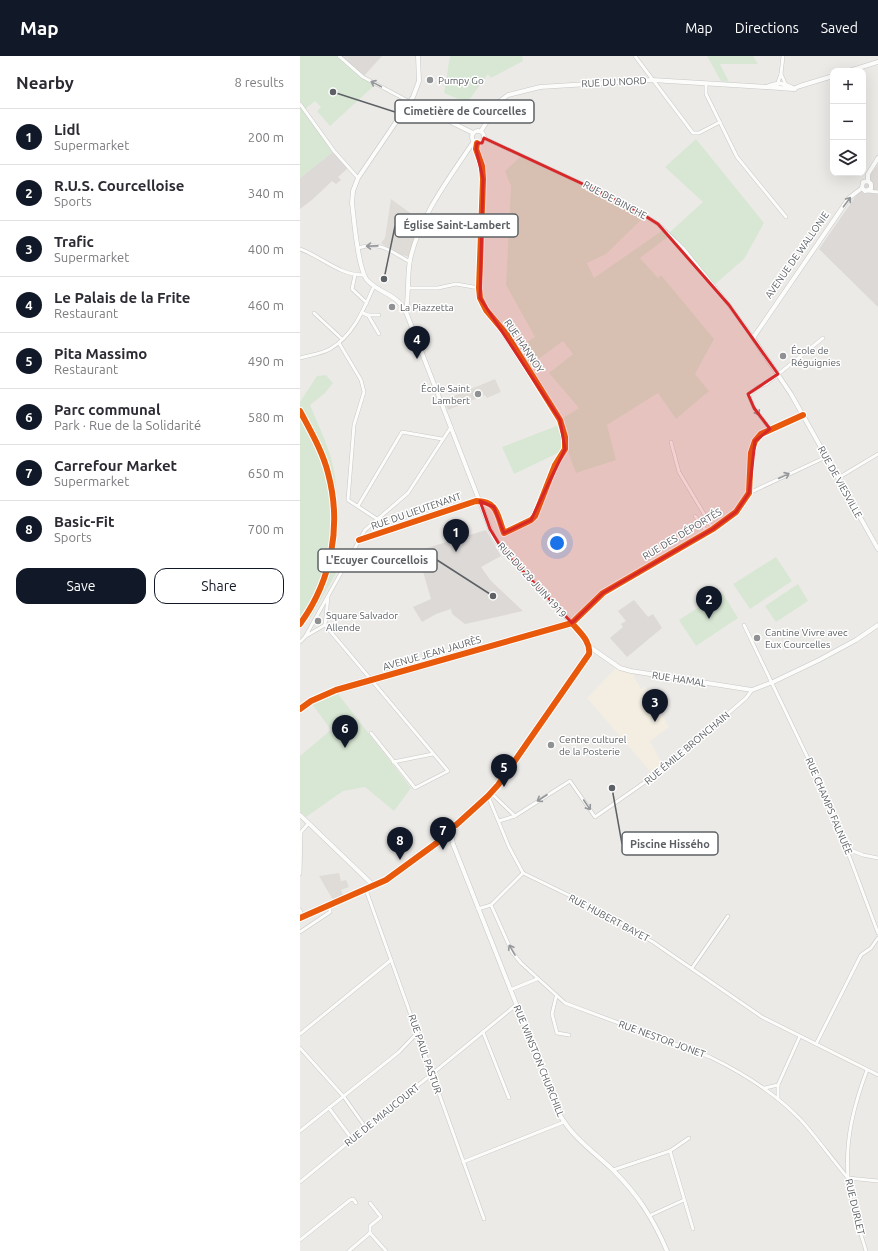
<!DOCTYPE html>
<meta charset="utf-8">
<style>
body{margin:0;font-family:Ubuntu,sans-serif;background:#f2f2f3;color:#2b2b33}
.controls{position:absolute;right:12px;top:12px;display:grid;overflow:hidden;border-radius:8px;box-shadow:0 4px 16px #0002}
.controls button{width:36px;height:36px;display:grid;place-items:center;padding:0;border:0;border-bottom:1px solid #e1e1e2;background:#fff;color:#2b2b33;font:20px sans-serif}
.you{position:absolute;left:257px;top:487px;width:14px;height:14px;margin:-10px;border:3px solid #fff;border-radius:50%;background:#1a73e8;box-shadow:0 0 0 6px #1a73e833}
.badge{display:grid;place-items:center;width:26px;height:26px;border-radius:50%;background:#111827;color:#fff;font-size:13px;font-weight:700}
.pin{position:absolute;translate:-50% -33px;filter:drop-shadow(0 1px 2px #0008)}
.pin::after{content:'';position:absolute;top:21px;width:14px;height:12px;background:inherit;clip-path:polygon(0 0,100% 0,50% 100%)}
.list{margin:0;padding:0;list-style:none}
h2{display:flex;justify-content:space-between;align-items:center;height:52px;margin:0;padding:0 16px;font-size:17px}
h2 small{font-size:13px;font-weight:400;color:#7c7c81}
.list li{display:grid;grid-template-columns:26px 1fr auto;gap:12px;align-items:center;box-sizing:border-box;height:56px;padding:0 16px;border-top:1px solid #e1e1e2}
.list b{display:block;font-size:15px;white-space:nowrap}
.list p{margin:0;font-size:13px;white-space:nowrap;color:#7c7c81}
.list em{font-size:13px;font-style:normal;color:#7c7c81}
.actions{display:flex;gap:8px;padding:12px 16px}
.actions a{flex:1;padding:9px 0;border:1px solid #111827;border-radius:12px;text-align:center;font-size:14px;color:#111827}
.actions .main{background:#111827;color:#fff}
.icon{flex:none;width:22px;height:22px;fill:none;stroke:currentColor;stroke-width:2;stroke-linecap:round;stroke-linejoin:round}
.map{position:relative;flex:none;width:578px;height:1195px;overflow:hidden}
header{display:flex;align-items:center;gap:24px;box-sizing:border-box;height:56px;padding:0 20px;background:#111827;color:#fff}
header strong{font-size:19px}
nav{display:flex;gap:22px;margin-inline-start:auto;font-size:14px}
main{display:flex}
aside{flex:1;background:#fff}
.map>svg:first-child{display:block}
.commercial{fill:#f4eee2}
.industrial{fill:#dcd9d7}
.education{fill:#dfdcd7}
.green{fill:#d8e7d4}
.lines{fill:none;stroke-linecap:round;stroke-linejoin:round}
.street-casing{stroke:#c8c8c8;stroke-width:4}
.secondary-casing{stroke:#c6c7c7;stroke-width:5}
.street{stroke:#fcfcfb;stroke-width:3}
.secondary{stroke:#fcfcfb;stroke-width:4}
.cycleway-casing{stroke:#fff;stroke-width:8}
.cycleway{stroke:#e8590c;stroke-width:6}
.oneway{stroke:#95979a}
.marked{fill:#d62828;fill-opacity:0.2;stroke:#d62828;stroke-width:3;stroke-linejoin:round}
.poi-dot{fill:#8f9192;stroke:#fff;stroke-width:1.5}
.labels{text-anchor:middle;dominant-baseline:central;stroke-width:3;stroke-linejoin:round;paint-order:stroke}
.poi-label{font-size:10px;fill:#5d6165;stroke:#fff;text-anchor:start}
.street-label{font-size:10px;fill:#5d6165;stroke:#fff}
.leader{fill:none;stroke:#5d6165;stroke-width:1.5}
.callout-dot{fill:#5d6165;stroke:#fff;stroke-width:1.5}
.callout{fill:#fff;stroke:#5d6165;stroke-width:1.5}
.callout-label{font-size:11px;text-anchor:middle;font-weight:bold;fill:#5d6165}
</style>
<header>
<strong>Map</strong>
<nav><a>Map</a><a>Directions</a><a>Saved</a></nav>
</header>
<main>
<aside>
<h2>Nearby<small>8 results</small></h2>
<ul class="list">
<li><span class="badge">1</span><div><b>Lidl</b><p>Supermarket</p></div><em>200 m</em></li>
<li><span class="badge">2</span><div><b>R.U.S. Courcelloise</b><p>Sports</p></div><em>340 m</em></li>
<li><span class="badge">3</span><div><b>Trafic</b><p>Supermarket</p></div><em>400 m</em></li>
<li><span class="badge">4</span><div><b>Le Palais de la Frite</b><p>Restaurant</p></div><em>460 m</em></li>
<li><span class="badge">5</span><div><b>Pita Massimo</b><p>Restaurant</p></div><em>490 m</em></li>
<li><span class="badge">6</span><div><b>Parc communal</b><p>Park · Rue de la Solidarité</p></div><em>580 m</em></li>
<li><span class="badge">7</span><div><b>Carrefour Market</b><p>Supermarket</p></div><em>650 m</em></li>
<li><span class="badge">8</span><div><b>Basic-Fit</b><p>Sports</p></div><em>700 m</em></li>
</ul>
<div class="actions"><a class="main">Save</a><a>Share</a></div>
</aside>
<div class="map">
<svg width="578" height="1195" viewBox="0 0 578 1195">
<rect width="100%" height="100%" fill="#eceae7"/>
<path class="commercial" d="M319,609l13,8 9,16 3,-3 25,41 -19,14 15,29 -10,7 -68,-79z"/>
<g class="industrial">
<path d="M39,0h43l-19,21z"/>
<path d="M34,95l14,17 -10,9 3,3 -5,4 -4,-3 -19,18 -13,10v-31z"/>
<path d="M578,108v143l-59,-58z"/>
<path d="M186,474l15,26 -20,11 10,14 32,30 -58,13 -13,-10 -1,-5 -15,5 -14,8 -9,-15 18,-8 -14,-48z"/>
<path d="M334,544l14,17 5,-3 9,14 -35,29 -17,-19 13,-11 -2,-3 5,-3 -8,-10z"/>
</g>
<g class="education">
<path d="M91,143l30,22 -12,36 -16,-5 -12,-9 4,-5z"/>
<path d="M195,323l6,13 -14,6 -2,-3 -37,15 -4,-10z"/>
<path d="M39,817l2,8 5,-1 3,7 -8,3 2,5 -10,5 -14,-24z"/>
</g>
<g class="green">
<path d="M0,0h39l24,21 13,7 -46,42 -13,-15 4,-4 -6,-6 -10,8 29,42 -34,27z"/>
<path d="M150,0h72l1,5 -32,17 -3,-4 -21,29 -23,-10z"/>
<path d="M407,0h46l5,8h-38l9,18 -8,-1z"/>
<path d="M396,83l68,84 -20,36 -30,26 -45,-52 34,-31 -38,-35z"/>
<path d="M221,100l97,46 26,15 -38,37 -19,9 7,15 69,-48 6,6 -29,22 18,20 3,-3 53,64 -19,35 14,17 -33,28 -18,-26 -51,32 9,35 -40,13 -9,-24 -6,-30 18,-11 -30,-35 24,-19 -10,-13 -34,25 -11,-18 17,-11 -29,-52 5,-99 -6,-15z"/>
<path d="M26,319l7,8 -8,10 -15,12c12,29 26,55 26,86l-6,1 2,51 -6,23 10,7 -25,44 -7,6 -4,-5v-216l17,-26z"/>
<path d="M259,369l4,20 -3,7 -46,22 -12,-27z"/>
<path d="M476,501l16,24 -42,28 -17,-25z"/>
<path d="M498,528l10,17 -32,21 -11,-16z"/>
<path d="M422,536l16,26 -42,28 -17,-26z"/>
<path d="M38,638l73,94 -17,23 -29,-24 -22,4 -37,26 -6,-6v-55l31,-26 -19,-26z"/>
</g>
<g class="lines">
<g class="street-casing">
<g id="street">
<path d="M39,0l24,21 47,25"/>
<path d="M335,0l58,77h6l21,-11"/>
<path d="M481,18l5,11"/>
<path d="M406,27v11l31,63 49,60"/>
<path d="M477,29l4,-11 2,-18"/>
<path d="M0,48l34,47 24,27"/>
<path d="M184,82l144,67 30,19 25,24 46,57 24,33"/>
<path d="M568,135l10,1"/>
<path d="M58,192c23,-7 32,3 52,14"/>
<path d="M0,193c22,8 39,26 63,26"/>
<path d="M55,219l-3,14 15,14"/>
<path d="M109,232h29l18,-4 23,4"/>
<path d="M14,257l28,26"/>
<path d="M63,257l5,2 11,19"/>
<path d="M66,259h13"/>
<path d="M39,287l22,37 3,12 -10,33 -6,75 29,19"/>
<path d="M0,302c10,-3 21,-4 30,-9 23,-13 34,-40 44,-63"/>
<path d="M470,373l-16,-21 -5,-12c4,-7 9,-10 17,-12l57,-46"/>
<path d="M371,386l8,30 34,57"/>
<path d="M538,422l40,-24"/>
<path d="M449,437l77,-36"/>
<path d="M58,450l44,-74 40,7"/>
<path d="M395,460l12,16"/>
<path d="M59,484l117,-39c22,0 21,14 28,32l27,-13 4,-4 20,-51 10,-16v-12l-5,-17 -53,-85 -21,-25 -6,-12 -1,-10 4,-109 -1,-13 -6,-17 1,-6"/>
<path d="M25,569l123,146 -33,17 -44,-55"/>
<path d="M25,569l3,-28"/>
<path d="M444,569l85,177 49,131"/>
<path d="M6,580l19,-11"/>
<path d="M0,586l5,-5 60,-107 43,-37 43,-66"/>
<path d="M0,653l11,-8 25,-11 236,-67 31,-30 110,-64 23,-17 13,-19 2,-40 4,-12 6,-7 42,-19"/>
<path d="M93,706l40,-8"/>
<path d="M191,737l24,23"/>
<path d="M188,740l21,51 14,26"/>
<path d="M199,765l16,-5 55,-35 25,36 70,-49 81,-70 6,-8"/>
<path d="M548,793l15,6 15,3"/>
<path d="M223,817l70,34 60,35 109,75 116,58"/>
<path d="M0,818l1,-42 7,-8"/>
<path d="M66,834l118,329"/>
<path d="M191,849l21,47 9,11 44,40 145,54c33,16 65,36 91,63 16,18 31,39 47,58l30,3"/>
<path d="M178,853l13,-4 32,-32"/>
<path d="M0,854l2,7"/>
<path d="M0,876l30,-20v-7"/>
<path d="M392,912l36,-52"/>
<path d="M210,934l27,-11"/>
<path d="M256,941l-4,17 5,19 12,2"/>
<path d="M183,976l26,66"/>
<path d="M0,978l91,-74"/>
<path d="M516,988l45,-89 10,-7 7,-10"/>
<path d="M0,992l44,49 22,31"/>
<path d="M465,1032l13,-3 22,-49"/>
<path d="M478,1043v-14"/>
<path d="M29,1052l23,31"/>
<path d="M0,1075l99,-79 19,-20"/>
<path d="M370,1095l23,78"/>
<path d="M163,1106l101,-40"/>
<path d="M313,1114l57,-19 19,-13"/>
<path d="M0,1126l216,-177"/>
<path d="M70,1147l11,14 -11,9v7"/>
<path d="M351,1159l33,-15"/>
<path d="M70,1177l16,18"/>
<path d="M0,1184l50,-40 3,-1 3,4"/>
<path d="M49,1195l21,-18"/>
<path d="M566,1195c-7,-24 -17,-50 -18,-74 -3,-38 6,-72 19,-107"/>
</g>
</g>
<g class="secondary-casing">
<g id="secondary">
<path d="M118,0l1,25 -6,16 -55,81 -5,13 -1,12c2,16 6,69 16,78 13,13 29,13 38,31l87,224 9,13 70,74 16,20 2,4 -1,7 -20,29 -71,102c-10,11 -30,33 -42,40 -7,4 -15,10 -18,17"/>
<path d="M549,15l29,-9"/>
<path d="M495,33c-15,-7 -14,-7 -29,-2l27,2 7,-3 33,-10"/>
<path d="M110,46l63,31"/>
<path d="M181,75l19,-30 8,-6 32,-8 112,-7 114,7"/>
<circle cx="178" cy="81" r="6"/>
<path d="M568,125v-7l10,-16"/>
<path d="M562,132l-13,10 -96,140 38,56 87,155"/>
<path d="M562,132l3,3 6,-2v-5l-3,-3"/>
<path d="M562,132l1,-6 5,-1"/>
<path d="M106,256c3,-18 1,-36 4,-52 9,-43 40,-83 64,-119"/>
<path d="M290,591l30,21 11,3 121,19 21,-8 46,-22 37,-20 22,-15"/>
<path d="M0,759l74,71"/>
<path d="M156,769l-5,9 2,10 107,271c12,22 35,38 53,55 25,25 40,48 54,81"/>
<path d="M0,862l86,-38 52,-38 8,-4"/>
</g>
</g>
<use href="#street" class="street"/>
<use href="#secondary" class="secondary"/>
<g class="cycleway-casing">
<g id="cycleway">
<path d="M0,355c10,19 23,41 28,62 14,52 4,107 -28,151"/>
<path d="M59,484l117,-39c22,0 21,14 28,32l27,-13 4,-4 20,-51 10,-16v-12l-5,-17 -53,-85 -21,-25 -6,-12 -1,-10 4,-109 -1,-13 -6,-17 1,-6"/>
<path d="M0,653l11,-8 25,-11 236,-67 31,-30 110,-64 23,-17 13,-19 2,-40 4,-12 6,-7 42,-19"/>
<path d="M156,769l32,-29 10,-11 91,-131c2,-13 -10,-22 -17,-31"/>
<path d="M0,862l86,-38 52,-38"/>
</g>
</g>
<use href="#cycleway" class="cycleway"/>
</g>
<defs><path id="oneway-shaft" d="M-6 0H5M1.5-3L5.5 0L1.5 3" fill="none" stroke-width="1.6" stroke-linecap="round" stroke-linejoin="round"/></defs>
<g class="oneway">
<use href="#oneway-shaft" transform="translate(76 28) rotate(-152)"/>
<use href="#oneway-shaft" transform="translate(547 146) rotate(-53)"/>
<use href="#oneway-shaft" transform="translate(72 190) rotate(179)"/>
<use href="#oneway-shaft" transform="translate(456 354) rotate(58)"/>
<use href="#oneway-shaft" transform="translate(484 420) rotate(-25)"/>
<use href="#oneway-shaft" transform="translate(242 742) rotate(147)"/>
<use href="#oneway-shaft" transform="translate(287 749) rotate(56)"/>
<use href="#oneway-shaft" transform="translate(212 894) rotate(-120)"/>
</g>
<path class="marked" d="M184,82l144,67 30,19 71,81 49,69 -30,20 6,14 16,21 -15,12 -6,52 -13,19 -23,17 -110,64 -31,30 -70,-74 -12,-20 -10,-28 14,6 10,26 27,-13 34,-71 -5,-29 -80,-122 3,-119 -7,-30 1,-6h5z"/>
<g class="poi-dot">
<circle cx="130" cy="24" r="4"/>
<circle cx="92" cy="251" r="4"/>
<circle cx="483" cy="300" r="4"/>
<circle cx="178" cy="338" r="4"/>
<circle cx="18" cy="565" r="4"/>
<circle cx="457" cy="582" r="4"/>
<circle cx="251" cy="689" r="4"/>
</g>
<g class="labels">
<g class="poi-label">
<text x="138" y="24">Pumpy Go</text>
<text x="100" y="251">La Piazzetta</text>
<text x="491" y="294">École de<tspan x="491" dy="12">Réguignies</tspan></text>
<text x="170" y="332" text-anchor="end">École Saint<tspan x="170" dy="12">Lambert</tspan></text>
<text x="26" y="559">Square Salvador<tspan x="26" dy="12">Allende</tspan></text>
<text x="465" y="576">Cantine Vivre avec<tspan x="465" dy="12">Eux Courcelles</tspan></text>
<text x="259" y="683">Centre culturel<tspan x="259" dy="12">de la Posterie</tspan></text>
</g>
<g class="street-label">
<text transform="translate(314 26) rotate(-3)">RUE DU NORD</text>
<text transform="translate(315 144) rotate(28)">RUE DE BINCHE</text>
<text transform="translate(497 199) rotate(-55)">AVENUE DE WALLONIE</text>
<text transform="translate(224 290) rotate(56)">RUE HANNOY</text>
<text transform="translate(540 426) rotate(61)">RUE DE VIESVILLE</text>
<text transform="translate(116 455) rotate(-19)">RUE DU LIEUTENANT</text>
<text transform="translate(382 478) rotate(-31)">RUE DES DÉPORTÉS</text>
<text transform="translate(232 524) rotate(48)">RUE DU 28 JUIN 1919</text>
<text transform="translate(132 597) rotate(-16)">AVENUE JEAN JAURÈS</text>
<text transform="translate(379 623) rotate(9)">RUE HAMAL</text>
<text transform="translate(387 692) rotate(-40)">RUE ÉMILE BRONCHAIN</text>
<text transform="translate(529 750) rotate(67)">RUE CHAMPS FALNUÉE</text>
<text transform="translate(309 862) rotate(28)">RUE HUBERT BAYET</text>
<text transform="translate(362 983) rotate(20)">RUE NESTOR JONET</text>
<text transform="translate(125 998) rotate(71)">RUE PAUL PASTUR</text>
<text transform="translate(239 1005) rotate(68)">RUE WINSTON CHURCHILL</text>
<text transform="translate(82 1059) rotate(-39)">RUE DE MIAUCOURT</text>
<text transform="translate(555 1151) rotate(77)">RUE DURLET</text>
</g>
</g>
<path class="leader" d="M33 36L95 56M84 223L95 170M193 540L137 504M312 732L322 788"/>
<g class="callout-dot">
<circle cx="33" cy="36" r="4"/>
<circle cx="84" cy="223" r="4"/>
<circle cx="193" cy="540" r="4"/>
<circle cx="312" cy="732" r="4"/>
</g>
<g class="callout">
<rect x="95" y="44" width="139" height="23" rx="4"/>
<rect x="95" y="158" width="123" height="23" rx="4"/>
<rect x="18" y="493" width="119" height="23" rx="4"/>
<rect x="322" y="776" width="96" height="23" rx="4"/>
</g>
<g class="callout-label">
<text x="165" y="59">Cimetière de Courcelles</text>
<text x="157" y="173">Église Saint-Lambert</text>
<text x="77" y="508">L'Ecuyer Courcellois</text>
<text x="370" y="792">Piscine Hissého</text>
</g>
</svg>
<div class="controls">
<button>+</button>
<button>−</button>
<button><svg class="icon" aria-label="layers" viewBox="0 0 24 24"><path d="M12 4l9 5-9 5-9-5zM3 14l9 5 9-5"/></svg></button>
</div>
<div class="you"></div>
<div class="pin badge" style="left:156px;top:496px">1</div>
<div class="pin badge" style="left:409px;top:563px">2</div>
<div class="pin badge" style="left:355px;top:666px">3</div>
<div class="pin badge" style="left:117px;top:303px">4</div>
<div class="pin badge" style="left:204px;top:731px">5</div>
<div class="pin badge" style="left:45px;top:692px">6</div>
<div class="pin badge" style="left:143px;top:794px">7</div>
<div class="pin badge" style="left:100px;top:804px">8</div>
</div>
</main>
